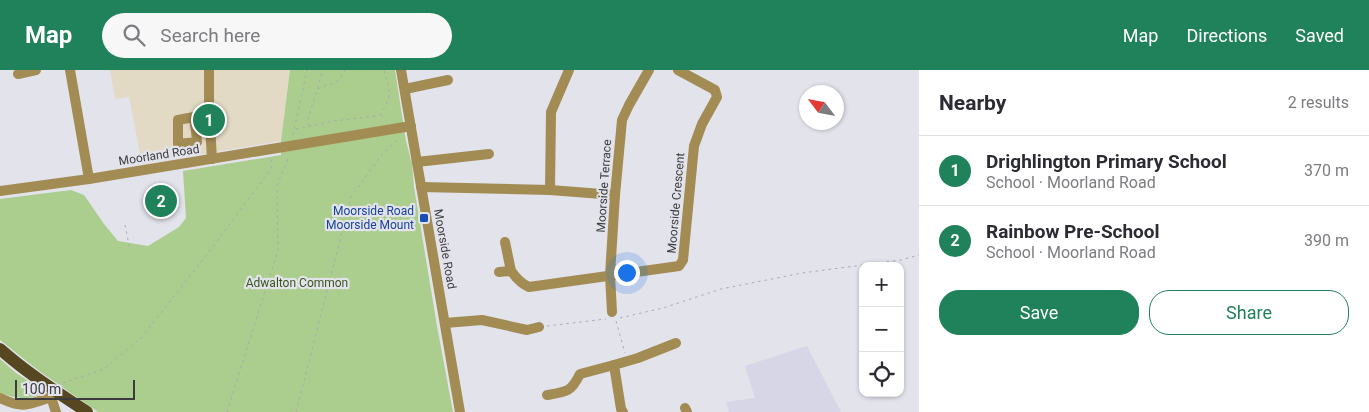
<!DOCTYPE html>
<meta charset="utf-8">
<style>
body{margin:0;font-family:Roboto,sans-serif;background:#f7f7f7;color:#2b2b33}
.controls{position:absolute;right:15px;bottom:15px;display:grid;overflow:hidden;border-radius:10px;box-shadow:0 1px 4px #0004}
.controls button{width:45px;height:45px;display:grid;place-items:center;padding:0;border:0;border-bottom:1px solid #e1e1e2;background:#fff;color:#2b2b33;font:25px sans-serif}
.compass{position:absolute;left:799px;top:15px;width:45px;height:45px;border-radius:50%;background:#fff;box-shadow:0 1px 4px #0004;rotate:302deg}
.scale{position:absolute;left:15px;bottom:12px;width:120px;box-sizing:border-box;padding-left:5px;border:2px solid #3c3c3f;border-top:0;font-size:14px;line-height:18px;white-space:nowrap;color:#3c3c3f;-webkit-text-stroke:4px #e3e3ec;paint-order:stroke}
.you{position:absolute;left:626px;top:202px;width:18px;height:18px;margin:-12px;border:4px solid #fff;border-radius:50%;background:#1a73e8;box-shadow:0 0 0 8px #1a73e833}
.badge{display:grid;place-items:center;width:32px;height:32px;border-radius:50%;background:#20825a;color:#fff;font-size:16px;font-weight:700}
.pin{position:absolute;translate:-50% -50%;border:2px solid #fff;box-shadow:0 1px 5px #0006}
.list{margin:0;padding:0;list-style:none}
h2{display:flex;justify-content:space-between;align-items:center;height:65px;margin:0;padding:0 20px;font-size:21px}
h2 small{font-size:16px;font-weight:400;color:#7c7c81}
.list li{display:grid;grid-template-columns:32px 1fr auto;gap:15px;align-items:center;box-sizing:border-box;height:70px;padding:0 20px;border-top:1px solid #e1e1e2}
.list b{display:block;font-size:19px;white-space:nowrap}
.list p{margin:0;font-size:16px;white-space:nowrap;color:#7c7c81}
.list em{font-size:16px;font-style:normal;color:#7c7c81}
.actions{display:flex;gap:10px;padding:15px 20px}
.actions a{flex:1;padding:11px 0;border:1px solid #20825a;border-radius:20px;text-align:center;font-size:18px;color:#20825a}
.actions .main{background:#20825a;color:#fff}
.icon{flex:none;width:28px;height:28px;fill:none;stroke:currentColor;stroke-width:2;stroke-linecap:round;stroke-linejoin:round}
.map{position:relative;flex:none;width:919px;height:342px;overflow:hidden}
header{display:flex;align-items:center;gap:30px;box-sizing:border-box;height:70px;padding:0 25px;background:#20825a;color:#fff}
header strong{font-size:24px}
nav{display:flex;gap:28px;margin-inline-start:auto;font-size:18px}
.search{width:350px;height:45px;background:#f7f7f7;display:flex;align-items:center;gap:12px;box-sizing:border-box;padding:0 18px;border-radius:28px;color:#7c7c81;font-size:19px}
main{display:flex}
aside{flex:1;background:#fff}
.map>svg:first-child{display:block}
.built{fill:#d6d6e6}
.education{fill:#e3dac5}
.green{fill:#abcd8d}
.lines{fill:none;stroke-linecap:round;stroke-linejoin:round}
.path{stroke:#a9a9b0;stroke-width:1;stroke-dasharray:2.5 4;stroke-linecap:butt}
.minor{stroke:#a28c54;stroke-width:10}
.major{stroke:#564720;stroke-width:12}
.transit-dot{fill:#1a4fb4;stroke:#e3e3ec;stroke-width:2}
.labels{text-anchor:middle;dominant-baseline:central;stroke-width:4.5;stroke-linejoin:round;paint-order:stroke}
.street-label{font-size:12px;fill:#3c3c3f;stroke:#e3e3ec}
.transit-label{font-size:12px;fill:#164399;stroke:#e3e3ec;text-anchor:end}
.park-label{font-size:12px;fill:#39541c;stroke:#e3e3ec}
</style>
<header>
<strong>Map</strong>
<div class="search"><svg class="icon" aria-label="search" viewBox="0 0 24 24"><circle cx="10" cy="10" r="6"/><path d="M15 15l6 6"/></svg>Search here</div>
<nav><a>Map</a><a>Directions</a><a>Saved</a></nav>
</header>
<main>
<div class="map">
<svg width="919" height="342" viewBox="0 0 919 342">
<rect width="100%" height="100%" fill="#e3e3ec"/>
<path class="built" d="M807,276l34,66h-112l-3,-10 29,-4 -10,-32z"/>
<path class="education" d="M110,0h180l-9,71 -139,23 -13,-67 -14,2z"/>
<g class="green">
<path d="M290,0h105l11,71 6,23 2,23 23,139 16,86h-355l-59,-41 -39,-31v-141l71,-9 13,5 20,29 14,17 30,5 31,-19 7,-9 -3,-47 98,-16v-14z"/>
<path d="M0,289l16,14 25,16v4c-10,9 -29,4 -41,0z"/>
</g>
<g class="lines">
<g class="path">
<path d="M318,19c14,-8 19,-2 27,-19"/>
<path d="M381,45l6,6"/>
<path d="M309,56l-1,-7 15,-49"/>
<path d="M296,59l38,-8 42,-5 5,-2c12,-22 9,-20 3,-44"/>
<path d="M293,65l14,-65"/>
<path d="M125,155l4,20 -1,6"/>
<path d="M620,248l43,-10 58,-19 81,-16 99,-13 18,-5"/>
<path d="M616,251l9,32"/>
<path d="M547,256l59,-7"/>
<path d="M63,313l41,-14 37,-31 70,-89 60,-80 1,-11"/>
<path d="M227,342l51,-162 -1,-64 12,-30"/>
<path d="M296,342l55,-215 29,-40 20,-20"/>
</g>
<g class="minor">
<path d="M70,0l19,109"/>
<path d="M209,0v38l3,51"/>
<path d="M401,0l59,342"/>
<path d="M18,4l18,-4"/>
<path d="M405,19l43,-9"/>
<path d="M196,61l-2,-14 -16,3v24l19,-2 -1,-11 14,-1"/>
<path d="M417,92l72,-8"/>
<path d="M421,117l129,3 65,5"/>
<path d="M550,120l1,-78 18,-42"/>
<path d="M0,121l89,-12 322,-53"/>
<path d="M505,172l6,29"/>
<path d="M499,202l12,-1c5,7 10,13 18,16l150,-21 4,-6 11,-114 8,-22 15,-27 -2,-7 -37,-20"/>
<path d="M612,242l-2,-37 5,-80 7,-75 7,-15 20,-35"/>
<path d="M445,253l37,-3 45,10 12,-3"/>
<path d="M55,323l-4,4 5,15"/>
<path d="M547,325c20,-3 24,-3 33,-21l34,-9"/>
<path d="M0,328c23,11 28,7 51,-1"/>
<path d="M685,338l2,4"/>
<path d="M623,342l-2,-3 -7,-44 24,-7 38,-15"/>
</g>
<path class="major" d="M0,279c27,24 57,43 87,63"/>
</g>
<rect class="transit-dot" x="419" y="143" width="10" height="10" rx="2.5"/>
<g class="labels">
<g class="street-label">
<text transform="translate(159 85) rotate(-9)">Moorland Road</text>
<text transform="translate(604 116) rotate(-86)">Moorside Terrace</text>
<text transform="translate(676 133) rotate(-85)">Moorside Crescent</text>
<text transform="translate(445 179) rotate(80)">Moorside Road</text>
</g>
<g class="transit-label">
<text x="414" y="141">Moorside Road<tspan x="414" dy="14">Moorside Mount</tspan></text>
</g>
<g class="park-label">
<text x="297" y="213">Adwalton Common</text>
</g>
</g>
</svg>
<div class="controls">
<button>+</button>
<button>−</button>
<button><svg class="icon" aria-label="locate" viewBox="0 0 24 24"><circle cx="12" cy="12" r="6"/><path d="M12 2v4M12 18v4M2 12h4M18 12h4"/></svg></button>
</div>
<svg class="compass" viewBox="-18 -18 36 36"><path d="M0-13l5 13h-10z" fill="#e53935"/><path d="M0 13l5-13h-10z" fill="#7c7c81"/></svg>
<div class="scale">100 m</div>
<div class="you"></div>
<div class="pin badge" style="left:209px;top:50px">1</div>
<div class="pin badge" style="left:161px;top:131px">2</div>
</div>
<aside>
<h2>Nearby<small>2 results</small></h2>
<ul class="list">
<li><span class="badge">1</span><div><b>Drighlington Primary School</b><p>School · Moorland Road</p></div><em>370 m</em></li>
<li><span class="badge">2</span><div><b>Rainbow Pre-School</b><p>School · Moorland Road</p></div><em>390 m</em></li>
</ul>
<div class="actions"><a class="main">Save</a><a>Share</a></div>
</aside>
</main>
